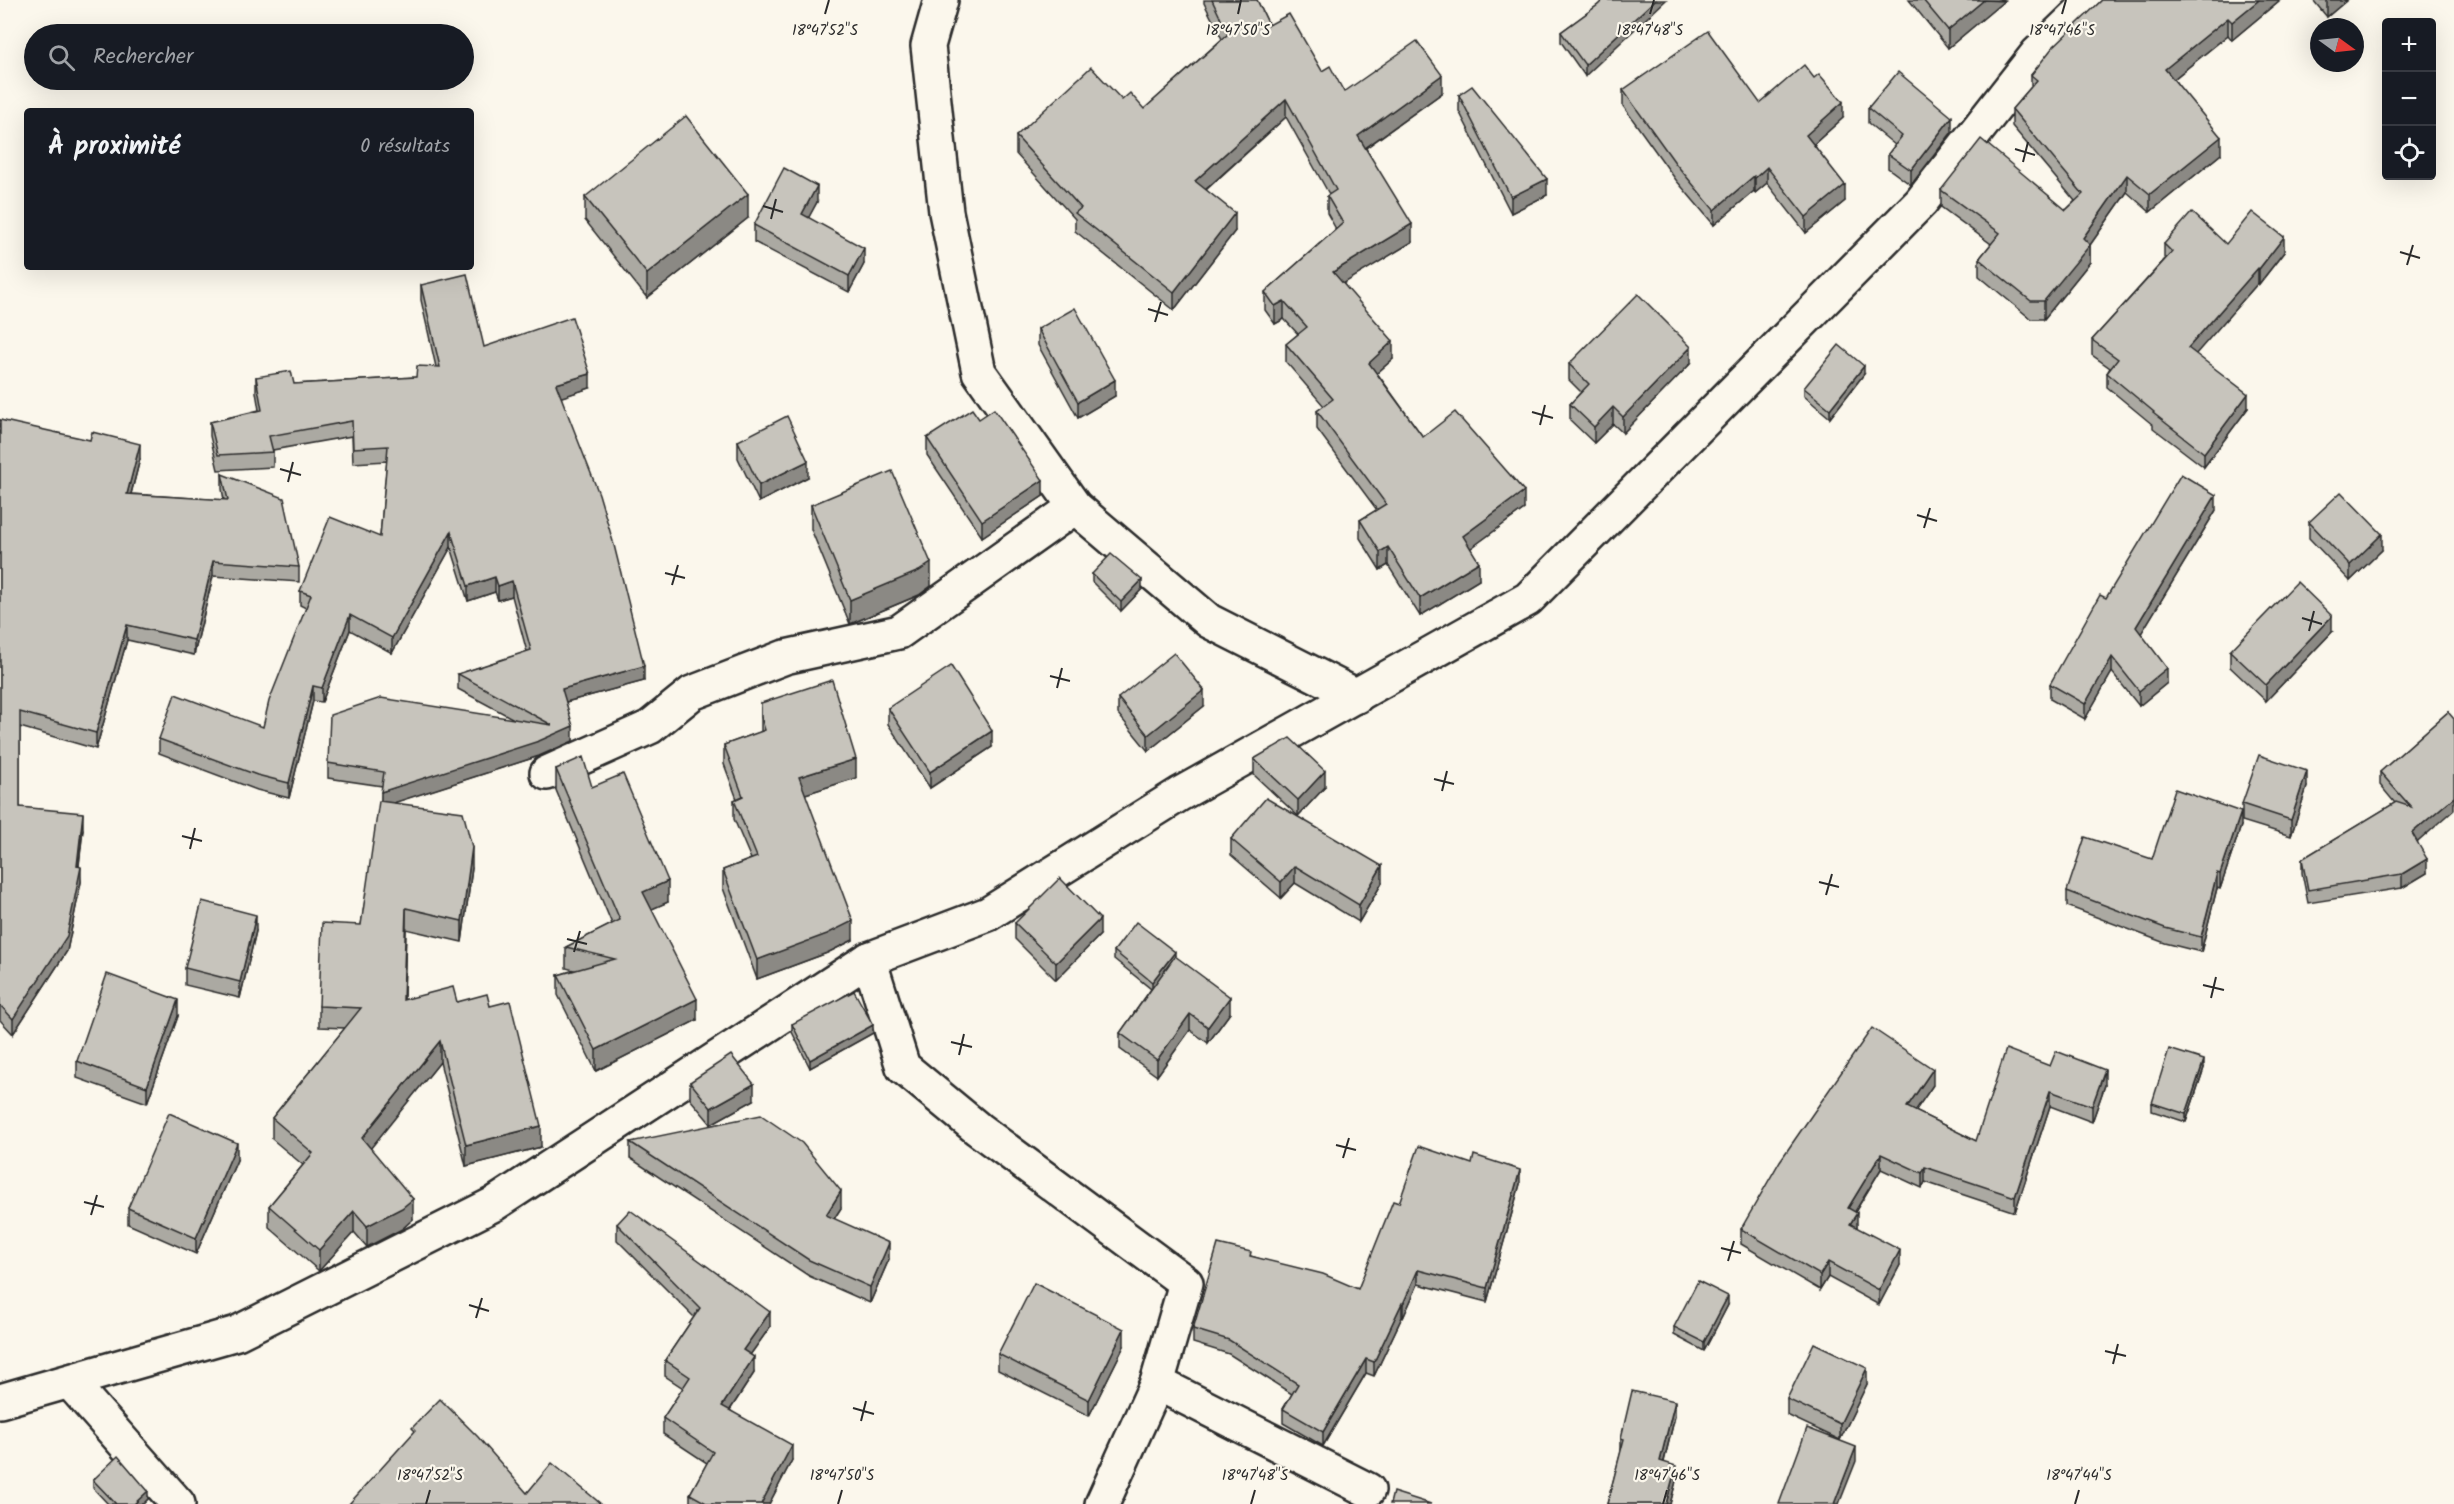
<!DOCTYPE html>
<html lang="fr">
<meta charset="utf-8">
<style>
body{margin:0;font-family:Kalam,sans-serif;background:#20242c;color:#f1f3f6}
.controls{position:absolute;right:18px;top:18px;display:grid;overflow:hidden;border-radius:6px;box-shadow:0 6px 24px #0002}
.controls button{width:54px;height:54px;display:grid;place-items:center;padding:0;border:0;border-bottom:2px solid #363941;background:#171b24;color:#f1f3f6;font:30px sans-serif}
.compass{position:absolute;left:2310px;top:18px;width:54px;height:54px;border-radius:50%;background:#171b24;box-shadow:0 6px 24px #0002;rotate:105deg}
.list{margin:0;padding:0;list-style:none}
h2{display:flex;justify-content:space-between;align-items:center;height:78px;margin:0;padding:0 24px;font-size:26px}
h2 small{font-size:20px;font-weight:400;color:#9ea1a6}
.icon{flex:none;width:33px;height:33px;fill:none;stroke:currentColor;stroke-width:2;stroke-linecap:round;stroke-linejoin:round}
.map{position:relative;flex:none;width:2454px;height:1504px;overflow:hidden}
.search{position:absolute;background:#171b24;box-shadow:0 6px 24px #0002;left:24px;top:24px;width:450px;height:66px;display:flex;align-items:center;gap:15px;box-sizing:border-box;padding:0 21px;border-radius:33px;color:#9ea1a6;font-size:22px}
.panel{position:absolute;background:#171b24;box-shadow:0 6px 24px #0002;left:24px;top:108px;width:450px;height:162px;border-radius:6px}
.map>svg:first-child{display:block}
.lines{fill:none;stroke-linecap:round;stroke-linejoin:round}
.minor-casing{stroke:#2b2b2b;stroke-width:38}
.minor{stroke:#fbf7ec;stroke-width:33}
.wall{fill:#aba9a2;stroke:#2b2b2b;stroke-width:1.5}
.shaded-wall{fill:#8b8984;stroke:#2b2b2b;stroke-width:1.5}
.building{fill:#c7c4bc;stroke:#2b2b2b;stroke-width:1.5}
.ticks{fill:none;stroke:#2b2b2b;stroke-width:2}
.ticks-label{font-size:15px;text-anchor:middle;fill:#2b2b2b;stroke:#fbf7ec;stroke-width:4.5;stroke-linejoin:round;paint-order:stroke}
</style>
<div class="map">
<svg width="2454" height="1504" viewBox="0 0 2454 1504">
<rect width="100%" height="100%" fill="#fbf7ec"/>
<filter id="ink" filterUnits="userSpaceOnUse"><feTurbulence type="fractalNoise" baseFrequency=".0167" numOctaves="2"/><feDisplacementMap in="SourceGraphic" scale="12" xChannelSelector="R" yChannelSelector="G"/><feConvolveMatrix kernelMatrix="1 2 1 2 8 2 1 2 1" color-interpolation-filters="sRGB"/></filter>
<g filter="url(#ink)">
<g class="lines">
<g class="minor-casing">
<g id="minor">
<path d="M941,0l-13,46 18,166 33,160 96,135 134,114 148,75"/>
<path d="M547,773l103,-46 42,-34 93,-36 114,-25 176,-125"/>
<path d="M869,959l34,108 75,62 208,154 -29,100 -55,121"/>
<path d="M71,1383l107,121"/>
<path d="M1157,1383l211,107"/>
<path d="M0,1401l237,-68 257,-129 375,-245 119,-45 192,-120 348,-195 393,-397 116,-148 56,-54"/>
</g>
</g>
<use href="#minor" class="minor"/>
</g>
<g class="wall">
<path d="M1204,0h53l12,25 53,46 22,21 98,1 -76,55 46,94 -69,41 50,76 -16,14 46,64 101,72 -54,39 9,32 -59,36 -32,-51 -8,5 -20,-32v-18l17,-10 -60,-81v-18l7,-5 -38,-44v-18l12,-10 -14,-15 -9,5 -10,-14v-18l71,-63 -9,-16v-17l2,-2 -43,-77 -80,73 29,41 -61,79 -99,-79v-12l-59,-65v-18l106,-36 22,9 78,-70 -18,-36z"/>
<path d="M1909,0h95v1l-56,47z"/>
<path d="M2102,0h178l-48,40 -4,-5 -54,44 47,75 -71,58 -23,-20 -37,53v17l-46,57h-13l-52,-43v-17l12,-15 -50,-37v-17l125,20 9,-9 -63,-75v-17l19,-22v-12z"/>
<path d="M2313,0h34l-20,17z"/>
<path d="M1598,5l-13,71 -24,-34v-10z"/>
<path d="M1623,90l137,13 83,15 -29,26 31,57 -39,32 -39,-50 -12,10 -1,-2 -40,34 -38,-45 -53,-74z"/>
<path d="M1459,95l88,100 -36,18 -52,-102z"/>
<path d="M1868,108l84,24 -41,53 -23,-17v-14l7,-9 -27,-22z"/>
<path d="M585,197l163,21 -101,80 -62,-78z"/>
<path d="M817,202l-9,16 56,46 -15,28 -95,-50v-17z"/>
<path d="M2164,244h62l58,8 -25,32 -1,-1 -63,71 53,54 -44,59 -51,-39v-3l-46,-38v-14l3,-5 -18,-13v-15l73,-81 -1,-1z"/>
<path d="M421,285l63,62 106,41 -29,9 83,284 -78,21 7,39 -34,15 -147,47 80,65 -10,74 -56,-13 -2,70 53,3 33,4 51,141 -75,19 -26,-104 -70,86 43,71 -11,10 -35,18 -13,-15 -35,39 -50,-44v-21l34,-41 -31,-26v-21l73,-90 -26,-1v-21l42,-81 20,-123 1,-16 -54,-8v-15l186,-44 -56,-30v-15l69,-22 -15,-56 -14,4 -3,-8 -27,9 -17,-54 -59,106 -42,-23 -28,72 -9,-1 -24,97 -32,-8 -98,-37v-14l104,-12 43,-119 -6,-3v-14l80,-54 7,-76 -34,2 -1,-27 -79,14v17l-55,3 -8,-34v-14l49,-12 -3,-18v-15l38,7 122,-7 20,-10 -15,-67z"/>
<path d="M1038,329l77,67 -37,22 -40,-73z"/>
<path d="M1691,363l-68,70 -10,-9 -19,19 -24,-23v-16l11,-12 -12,-12v-16z"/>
<path d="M1864,374l-34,44 -26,-22v-8z"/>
<path d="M979,419l64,77 -61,41 -55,-82v-17z"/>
<path d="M0,420l140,39 -9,35 93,6 -2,-11v-15l77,93v15l-86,-6 -19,79 -67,-15 -31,109 -76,-22v80l63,22 -4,37 2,16 -14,69 -54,83 -13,-14z"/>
<path d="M738,441l70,36 -49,25 -21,-44z"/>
<path d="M811,505l120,81 -12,9 -69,29 -39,-95z"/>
<path d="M2216,510l-75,123 26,50 -28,23 -27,-34 -27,47 -35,-20v-15l56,-86z"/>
<path d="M2309,522l73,28 -32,31 -41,-43z"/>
<path d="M1092,574l50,15 -21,22 -29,-29z"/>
<path d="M2332,632l-66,69 -36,-34v-16z"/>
<path d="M1118,698l86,8 -56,45 -30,-37z"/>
<path d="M761,703l95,75 -51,16 48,146 -26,13 -70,26 -34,-91v-18l28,-11 -17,-40v-19l3,-1 -13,-35v-19l37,-13z"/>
<path d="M888,708l104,39 -62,41 -42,-64z"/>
<path d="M2448,712l-31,130 10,31 -25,15 -94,15 -6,-30v-14l93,-56 -15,-18v-13z"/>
<path d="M1254,759l71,28 -27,29 -44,-41z"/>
<path d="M556,769l36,18 76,115 -17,7 46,111 -101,51 -38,-76v-20l16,-5 -8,-2v-21l46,-23 -56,-134z"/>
<path d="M2307,787l-16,49 -49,-15v-17z"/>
<path d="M2241,826l-21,63 -3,-1 -16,64 -36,-9 -98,-37v-15z"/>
<path d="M1231,839l151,44 -23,39 -64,-39 -14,15 -50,-43z"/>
<path d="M1015,923l85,12 -44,45 -41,-41z"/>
<path d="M256,931l-16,67 -55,-13v-17z"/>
<path d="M1114,951l61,6 55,56 -22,30 -18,-13 -33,46 -37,-27v-16l31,-44 -37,-30z"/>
<path d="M178,1016l-31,87 -70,-25v-17z"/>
<path d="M792,1024l81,9 -63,35 -18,-36z"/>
<path d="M2050,1066l55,19 -13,37 -42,-16 -35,106 -90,-30 -3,6 -41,-19 -26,43 2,16 43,37 -21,40 -51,-28 -8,13 -79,-46v-15l192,-144 -18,26 61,30z"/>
<path d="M2204,1068l-18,54 -34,-11v-8z"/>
<path d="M690,1082l64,18 -43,24 -21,-25z"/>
<path d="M630,1142l211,66 -7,11 55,40 -19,44 -61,-27 -179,-118z"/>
<path d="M237,1160l-41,94 -68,-30v-16z"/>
<path d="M1520,1184l-33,118 -69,-18 -15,34 -1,-1 -28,59 -8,-3 -43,73 -40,-23v-14l9,-15 -63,-40 -36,-11v-14l58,-73 107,33 41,-86z"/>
<path d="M617,1224l153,103 -20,28 4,18 -24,37 62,50 -23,44h-79v-10l17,-31 -44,-29v-16l20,-30 -18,-12v-16l29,-43 -77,-77z"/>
<path d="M1728,1305l-24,46 -30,-16v-8z"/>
<path d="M1124,1346l-35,70 -91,-46v-16z"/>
<path d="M1867,1384l-27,56 -53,-25v-16z"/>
<path d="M1675,1416l-11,46 12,19 -6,23h-63l14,-52v-14z"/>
<path d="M93,1480l55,19 -5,5h-35l-15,-16z"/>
</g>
<g class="shaded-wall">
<path d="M1655,0h11l-81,76v-11z"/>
<path d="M1984,0l20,1 -56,47v-18z"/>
<path d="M2259,0h21l-48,40v-18z"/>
<path d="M2327,0h20l-20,17z"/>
<path d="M2228,18v17l-63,51v-17z"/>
<path d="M1442,75v18l-84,60v-17z"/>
<path d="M1286,99v18l-91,82v-18z"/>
<path d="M1843,102v16l-37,33v-16z"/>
<path d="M1952,117v15l-41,53v-15z"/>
<path d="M2221,137v17l-71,58v-18z"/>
<path d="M1767,167v16l-12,10v-15z"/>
<path d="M2127,175v17l-37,53v17l-46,57v-18l39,-63z"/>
<path d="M1754,176v15l-40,34v-15z"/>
<path d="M1547,179v16l-36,18v-16z"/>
<path d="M1845,185v16l-39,32v-16z"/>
<path d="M817,186v16l-15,28v-16z"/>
<path d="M748,194v24l-101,80v-24z"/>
<path d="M1235,213v18l-61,79v-18z"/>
<path d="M1412,224v18l-79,48v-18z"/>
<path d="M2284,237v15l-25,32v-15z"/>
<path d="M864,248v16l-15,28v-16z"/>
<path d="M2258,268v15l-70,80v-15z"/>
<path d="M1284,301v18l-9,5v-18z"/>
<path d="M1393,341v18l-24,21v-17z"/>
<path d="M1691,347v16l-68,70v-16z"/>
<path d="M1864,366v8l-34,44v-9z"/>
<path d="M590,374v14l-34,11v-15z"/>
<path d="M1115,380v16l-37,22v-16z"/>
<path d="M2248,394v14l-44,59v-14z"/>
<path d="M1613,407v17l-19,19v-16z"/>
<path d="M140,444v15l-13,50v-15z"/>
<path d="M808,461v16l-49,25v-17z"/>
<path d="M1043,480v16l-61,41v-16z"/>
<path d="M1524,491v18l-61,45v-18z"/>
<path d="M2216,495v15l-80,132v-15z"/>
<path d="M451,532v15l-59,106v-15z"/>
<path d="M2382,534v16l-32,31v-16z"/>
<path d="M1388,547v18l-8,5v-18z"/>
<path d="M213,561v15l-19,79v-15z"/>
<path d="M1479,562v18l-59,36v-18z"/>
<path d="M931,563v23l-12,9 -69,29v-24z"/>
<path d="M495,577v15l-27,9v-15z"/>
<path d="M1142,580v9l-21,22v-9z"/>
<path d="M512,581v15l-14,4v-14z"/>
<path d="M350,615v15l-28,72v-14z"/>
<path d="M2332,616v16l-66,69v-16z"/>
<path d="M127,625v15l-31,109v-16z"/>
<path d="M2112,657v15l-27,47v-15z"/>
<path d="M644,666v15l-82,22v-14z"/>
<path d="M2167,668v15l-28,23v-15z"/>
<path d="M313,686v15l-24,97v-15z"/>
<path d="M1204,690v16l-56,45v-16z"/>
<path d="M573,726v15l-34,15 -158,51v-15z"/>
<path d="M992,731v16l-62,41v-16z"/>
<path d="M856,759v19l-57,18v-19z"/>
<path d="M1325,771v16l-27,29v-16z"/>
<path d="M2307,771v16l-16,49v-16z"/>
<path d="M2454,797v13l-42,37v-14z"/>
<path d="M2241,812v14l-21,63v-15z"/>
<path d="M83,813v16l-6,52v-15z"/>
<path d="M472,847v21l-10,74v-21z"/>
<path d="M2427,859v14l-25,15v-14z"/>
<path d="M1295,866v17l-14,15v-16z"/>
<path d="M1382,866v17l-23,39v-17z"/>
<path d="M81,867v15l-14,69 -54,83v-15z"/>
<path d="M2217,873v15l-16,64v-15z"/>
<path d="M668,881v21l-25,11v-21z"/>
<path d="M406,908v21l-3,92v-21z"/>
<path d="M256,915v16l-16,67v-16z"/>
<path d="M1100,919v16l-44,45v-17z"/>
<path d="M853,921v19l-26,13 -70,26v-19z"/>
<path d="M1175,952v9l-23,29v-8z"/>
<path d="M1230,997v16l-22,30v-16z"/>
<path d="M697,999v21l-101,51v-21z"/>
<path d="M178,1000v16l-31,87v-16z"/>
<path d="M1190,1014v16l-33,46v-16z"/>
<path d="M873,1025v8l-63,35v-8z"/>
<path d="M440,1041v21l-78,97v-21z"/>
<path d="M2204,1060v8l-18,54v-8z"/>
<path d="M1933,1069v16l-26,38v-16z"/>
<path d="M2105,1070v15l-13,37v-16z"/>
<path d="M754,1084v16l-43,24v-16z"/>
<path d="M2050,1091v15l-35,106v-15z"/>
<path d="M541,1126v21l-75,19v-21z"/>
<path d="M237,1143v17l-41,94v-16z"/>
<path d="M1881,1154v15l-33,54v-15z"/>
<path d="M1925,1167v15l-3,6v-15z"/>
<path d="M1520,1170v14l-33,118v-14z"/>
<path d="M841,1191v17l-15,23v-16z"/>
<path d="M413,1199v20l-11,10 -35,18v-21z"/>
<path d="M354,1211v21l-35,39v-21z"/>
<path d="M1857,1213v15l-7,-4z"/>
<path d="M889,1243v16l-19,44v-16z"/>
<path d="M1900,1250v15l-21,40v-15z"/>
<path d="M1828,1262v15l-8,13v-15z"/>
<path d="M1418,1270v14l-15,34v-14z"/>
<path d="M1728,1296v9l-24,46v-9z"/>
<path d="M1402,1303v14l-28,59v-14z"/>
<path d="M770,1312v15l-27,38v-15z"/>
<path d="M1124,1329v17l-35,70v-16z"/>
<path d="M754,1357v16l-32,49v-16z"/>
<path d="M1366,1359v14l-43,73v-14z"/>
<path d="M1867,1368v16l-27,56v-16z"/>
<path d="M1675,1401v15l-15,61v-16z"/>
<path d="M792,1445v15l-23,44h-8z"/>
<path d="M1856,1447v14l-17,43h-5z"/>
<path d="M1676,1466v15l-6,23h-4z"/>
<path d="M148,1491v8l-5,5h-9z"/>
</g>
<g class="building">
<path d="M1212,0h45l12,25 20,-11 33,57 8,-5 14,26 73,-51 25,34 -84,61 54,88 -79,48 60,69 -24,22 54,74 32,-25 69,79 -61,45 16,26 -59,36 -32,-51 -8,5 -20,-32 26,-16 -69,-93 16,-12 -47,-55 21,-17 -23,-26 -9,5 -10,-14 78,-69 -16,-27 9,-6 -50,-91 -91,82 40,32 -61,79 -99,-79 6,-5 -65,-72 75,-69 31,33 8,-7 14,16 84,-75z"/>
<path d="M1603,0h52l-70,65 -24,-33 37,-27z"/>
<path d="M1923,0h61l-36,30z"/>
<path d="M2102,0h157l-27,22 -4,-4 -63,51 56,68 -71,57 -23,-19 -44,63 7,7 -46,56h-13l-52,-42 21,-26 -59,-43 40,-51 85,71 17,-16 -71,-85 25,-29 -6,-5 22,-28z"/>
<path d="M1708,31l52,72 44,-38 10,13 5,-4 24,28 -37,33 39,50 -39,32 -39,-50 -12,11 -1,-2 -40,34 -38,-46 -53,-74z"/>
<path d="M1898,72l54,45 -41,53 -23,-16 14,-18 -34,-28z"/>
<path d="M1472,86l75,93 -36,18 -52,-102z"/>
<path d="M686,116l62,78 -101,80 -62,-77z"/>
<path d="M784,168l33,18 -15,28 62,34 -15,28 -95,-51z"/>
<path d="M2192,212l34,32 26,-32 32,25 -25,32 -1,-1 -70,80 60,46 -44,59 -51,-40 1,-1 -47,-39 11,-14 -26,-19 80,-88 -8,-8z"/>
<path d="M467,274l17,73 88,-30 18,57 -34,10 43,110 15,51 30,121 -82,23 11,37 -34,15 -158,51 3,-20 -56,-9 2,-48 51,-17 171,27 -94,-51 73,-24 -19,-69 -14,5 -3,-9 -27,9 -17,-54 -59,106 -42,-23 -28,73 -9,-2 -24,97 -32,-8 -98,-36 16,-45 88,33 6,-26 42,-106 -11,-4 30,-74 50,20 8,-91 -35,2 -1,-27 -83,15 4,16 -55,3 -8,-33 52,-12 -6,-33 35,-6 3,13 122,-7 1,-11 23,1 -19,-82z"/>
<path d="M1638,294l53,53 -68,70 -10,-10 -19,20 -24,-23 19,-20 -20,-20z"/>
<path d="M1075,308l40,72 -37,22 -40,-73z"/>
<path d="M1839,345l25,21 -34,43 -26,-21z"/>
<path d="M972,409l7,10 15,-10 49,71 -61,41 -55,-83z"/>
<path d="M787,416l21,45 -49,24 -21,-44z"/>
<path d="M0,420l90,20 2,-8 48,12 -13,50 101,6 -6,-26 62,24 15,69 -86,-6 -19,79 -67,-15 -31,108 -76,-21v95l63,6 -6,53 4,1 -14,69 -54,83 -13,-14z"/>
<path d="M892,471l39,92 -12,8 -69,29 -39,-95z"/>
<path d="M2181,474l35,21 -80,132 31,41 -28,23 -27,-34 -27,47 -35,-20 50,-89 6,3z"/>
<path d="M2341,492l41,42 -32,31 -41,-43z"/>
<path d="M1111,554l31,26 -21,22 -29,-28z"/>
<path d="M2297,582l35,34 -66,69 -36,-34z"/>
<path d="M1174,653l30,37 -56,45 -30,-37z"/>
<path d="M951,666l41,65 -62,41 -42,-64z"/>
<path d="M832,680l24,79 -57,18 54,144 -26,13 -70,26 -34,-90 34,-13 -23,-57 9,-4 -19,-51 41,-15 -4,-13v-14z"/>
<path d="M2448,712l6,7v78l-42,36 15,26 -25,15 -94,16 -6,-31 94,-57 15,5 -31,-35z"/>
<path d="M1290,738l35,33 -27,29 -44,-41z"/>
<path d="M2259,755l48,16 -16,49 -49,-16z"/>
<path d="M583,757l9,30 31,-13 45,107 -25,11 54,107 -101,51 -38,-75 57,-16 -49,-12 54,-27 -64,-151z"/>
<path d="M2175,789l66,23 -21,62 -3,-1 -16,64 -36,-9 -98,-37 18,-54 67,22z"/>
<path d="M1266,798l116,68 -23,39 -64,-39 -14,16 -50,-43z"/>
<path d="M379,801l84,11 9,35 -10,74 -56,-13 -3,92 50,-13 4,15 30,-8 3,12 20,-5 31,125 -75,19 -26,-104 -78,97 51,61 -11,9 -35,18 -13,-15 -35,39 -50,-44 44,-53 -41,-35 89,-110 -42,-2 3,-83 39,2z"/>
<path d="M1060,878l40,41 -44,44 -41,-40z"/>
<path d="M202,901l54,14 -16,67 -55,-14z"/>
<path d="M1136,922l39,30 -23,30 -38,-31z"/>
<path d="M1175,956l55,41 -22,30 -18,-13 -33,46 -37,-27z"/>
<path d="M107,974l71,26 -31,87 -70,-26z"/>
<path d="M854,991l19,34 -63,35 -18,-36z"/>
<path d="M1872,1028l61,41 -26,38 69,34 30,-92 44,17 6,-15 49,19 -13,36 -42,-15 -35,106 -90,-30 -3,6 -41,-19 -33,54 9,5 -7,11 50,26 -21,40 -51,-28 -8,13 -79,-46 39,-68z"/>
<path d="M2169,1049l35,11 -18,54 -34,-11z"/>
<path d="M731,1055l23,29 -43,24 -21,-26z"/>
<path d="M169,1113l68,30 -41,95 -68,-30z"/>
<path d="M761,1115l41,28 39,48 -15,24 63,28 -19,44 -61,-27 -179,-118z"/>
<path d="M1419,1146l53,18 2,-9 46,15 -33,118 -69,-18 -15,34 -1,-1 -28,59 -8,-3 -43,73 -40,-23 15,-25 -69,-44 -36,-11 25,-85 33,8 -1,4 73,18 35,15 35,-88 6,2z"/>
<path d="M630,1210l140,102 -27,38 11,7 -32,49 70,39 -31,59h-53l-18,-10 23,-42 -50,-34 27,-41 -25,-17 35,-52 -83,-84z"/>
<path d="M1698,1281l30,15 -24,46 -30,-15z"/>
<path d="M1034,1283l90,46 -35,71 -91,-46z"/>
<path d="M1814,1343l53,25 -27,56 -53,-25z"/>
<path d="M1632,1391l43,10 -15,60 16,5 -10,38h-59l17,-65 -3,-1z"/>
<path d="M440,1399l38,38 49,56 25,-30 49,41h-252l66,-73 -3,-3z"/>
<path d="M1807,1428l49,19 -22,57h-55z"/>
<path d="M118,1456l30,35 -14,13h-18l-23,-24z"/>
<path d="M1393,1492l38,12h-41z"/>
</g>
</g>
<path class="ticks" d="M825,14l4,-14M1238,14l3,-14M1650,14l4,-14M2062,14l4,-14M2015,149l20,6M2023,162l5,-20M763,206l20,6M771,219l5,-20M2400,252l20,6M2407,265l6,-20M1148,309l20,6M1155,322l6,-20M1532,412l21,6M1540,425l5,-20M280,469l21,6M288,482l5,-20M1917,515l20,6M1924,528l6,-20M665,573l20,5M672,585l6,-20M2302,618l20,6M2309,631l5,-20M1050,676l20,5M1057,688l5,-20M1434,779l20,5M1442,791l5,-20M182,836l20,5M190,849l5,-21M1819,882l20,5M1826,895l6,-21M567,939l20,5M574,952l6,-21M2203,985l21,5M2211,998l5,-21M951,1042l21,5M959,1055l5,-21M1336,1145l20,5M1343,1158l6,-20M84,1202l20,5M91,1215l6,-20M1721,1248l20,5M1728,1261l6,-20M469,1305l20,6M476,1318l6,-20M2105,1351l21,5M2113,1364l5,-20M853,1408l21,6M861,1421l5,-20M426,1504l4,-14M838,1504l4,-14M1251,1504l4,-14M1663,1504l4,-14M2075,1504l4,-14"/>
<g class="ticks-label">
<text x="825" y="35">18°47'52"S</text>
<text x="1238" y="35">18°47'50"S</text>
<text x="1650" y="35">18°47'48"S</text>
<text x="2062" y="35">18°47'46"S</text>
<text x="430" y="1480">18°47'52"S</text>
<text x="842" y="1480">18°47'50"S</text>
<text x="1255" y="1480">18°47'48"S</text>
<text x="1667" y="1480">18°47'46"S</text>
<text x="2079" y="1480">18°47'44"S</text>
</g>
</svg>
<div class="controls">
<button>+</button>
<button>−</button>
<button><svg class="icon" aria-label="locate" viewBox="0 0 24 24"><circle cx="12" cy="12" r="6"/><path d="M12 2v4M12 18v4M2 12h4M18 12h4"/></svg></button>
</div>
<svg class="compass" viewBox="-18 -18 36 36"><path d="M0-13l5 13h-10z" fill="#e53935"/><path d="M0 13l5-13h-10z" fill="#9ea1a6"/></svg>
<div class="search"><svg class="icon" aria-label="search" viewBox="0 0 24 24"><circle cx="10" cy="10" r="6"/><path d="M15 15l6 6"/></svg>Rechercher</div>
<section class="panel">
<h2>À proximité<small>0 résultats</small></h2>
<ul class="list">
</ul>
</section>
</div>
